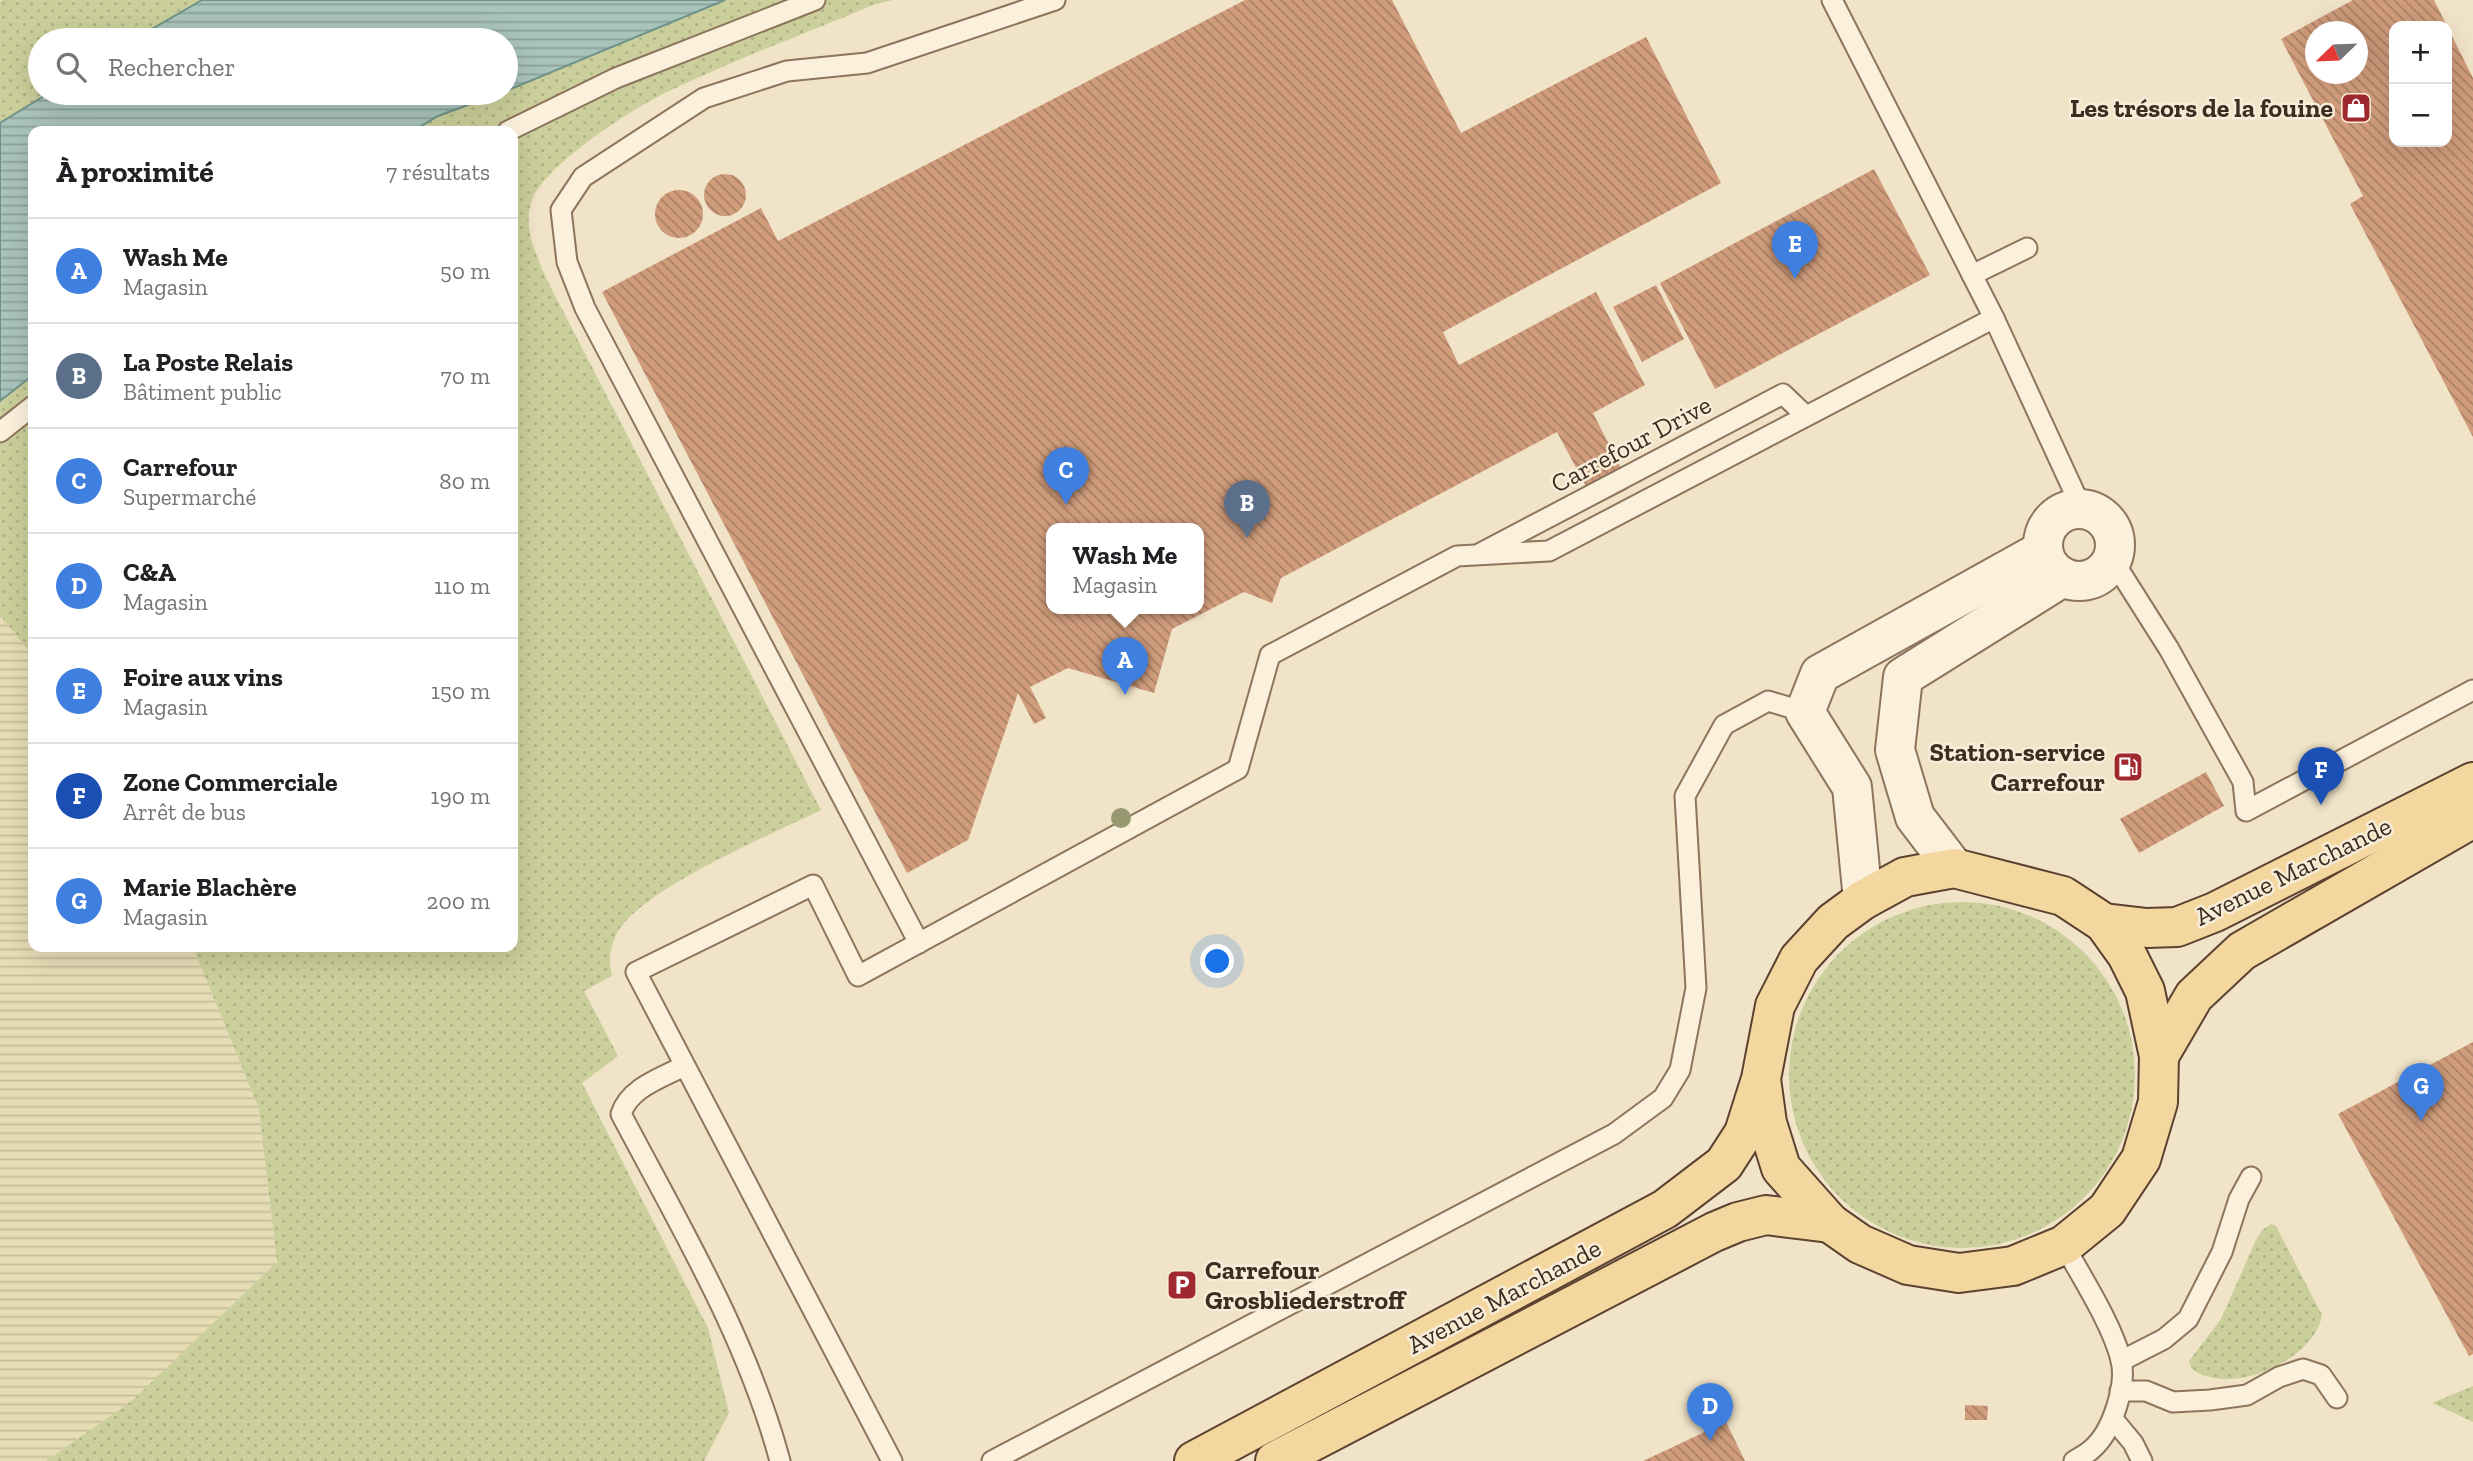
<!DOCTYPE html>
<html lang="fr">
<meta charset="utf-8">
<style>
body{margin:0;font-family:"Zilla Slab",serif;background:#f6f6f6;color:#202124}
.controls{position:absolute;right:21px;top:21px;display:grid;overflow:hidden;border-radius:14px;box-shadow:0 7px 28px #0002}
.controls button{width:63px;height:63px;display:grid;place-items:center;padding:0;border:0;border-bottom:2px solid #e0e0e0;background:#fff;color:#202124;font:35px sans-serif}
.compass{position:absolute;left:2305px;top:21px;width:63px;height:63px;border-radius:50%;background:#fff;box-shadow:0 7px 28px #0002;rotate:247deg}
.you{position:absolute;left:1218px;top:962px;width:24px;height:24px;margin:-18px;border:5px solid #fff;border-radius:50%;background:#1a73e8;box-shadow:0 0 0 10px #1a73e833}
.badge{display:grid;place-items:center;width:46px;height:46px;border-radius:50%;background:#9f292e;color:#fff;font-size:23px;font-weight:700}
.pin{position:absolute;translate:-50% -58px;filter:drop-shadow(0 2px 4px #0008)}
.pin::after{content:'';position:absolute;top:37px;width:24px;height:21px;background:inherit;clip-path:polygon(0 0,100% 0,50% 100%)}
.popup{position:absolute;left:1046px;top:523px;width:158px;height:91px;box-sizing:border-box;display:grid;place-content:center;border-radius:14px;background:#fff;filter:drop-shadow(0 2px 5px #0005);font-size:23px;white-space:nowrap;color:#757577}
.popup b{font-size:26px;color:#202124}
.popup::after{content:'';position:absolute;left:50%;top:100%;margin-left:-14px;border:14px solid transparent;border-top-color:#fff}
.list{margin:0;padding:0;list-style:none}
h2{display:flex;justify-content:space-between;align-items:center;height:91px;margin:0;padding:0 28px;font-size:30px}
h2 small{font-size:23px;font-weight:400;color:#757577}
.list li{display:grid;grid-template-columns:46px 1fr auto;gap:21px;align-items:center;box-sizing:border-box;height:105px;padding:0 28px;border-top:2px solid #e0e0e0}
.list b{display:block;font-size:26px;white-space:nowrap}
.list p{margin:0;font-size:23px;white-space:nowrap;color:#757577}
.list em{font-size:23px;font-style:normal;color:#757577}
.icon{flex:none;width:38px;height:38px;fill:none;stroke:currentColor;stroke-width:2;stroke-linecap:round;stroke-linejoin:round}
.map{position:relative;flex:none;width:2473px;height:1461px;overflow:hidden}
.search{position:absolute;background:#fff;box-shadow:0 7px 28px #0002;left:28px;top:28px;width:490px;height:77px;display:flex;align-items:center;gap:18px;box-sizing:border-box;padding:0 24px;border-radius:38px;color:#757577;font-size:26px}
.panel{position:absolute;background:#fff;box-shadow:0 7px 28px #0002;left:28px;top:126px;width:490px;height:826px;border-radius:14px}
.map>svg:first-child{display:block}
.farmland{fill:url(#farmland-rules)}
.grass{fill:url(#grass-dots)}
.water{fill:url(#water-rules);stroke:#6f9389;stroke-width:2}
.building{fill:url(#building-back-hatch);fill-rule:evenodd}
.lines{fill:none;stroke-linecap:round;stroke-linejoin:round}
.lane-casing{stroke:#8d745c;stroke-width:23}
.street-casing{stroke:#8d745c;stroke-width:42}
.primary-casing{stroke:#5b4230;stroke-width:42}
.lane{stroke:#faf0dc;stroke-width:19}
.street{stroke:#faf0dc;stroke-width:38}
.primary{stroke:#f4d69f;stroke-width:38}
.tree{fill:#97986f}
.labels{text-anchor:middle;dominant-baseline:central;stroke-width:5;stroke-linejoin:round;paint-order:stroke}
.poi-label{font-size:26px;font-weight:bold;fill:#3d2d20;stroke:#f7edd8;text-anchor:end}
.street-label{font-size:26px;fill:#3d2d20;stroke:#f7edd8}
</style>
<div class="map">
<svg width="2473" height="1461" viewBox="0 0 2473 1461">
<defs>
<pattern id="farmland-rules" width="6" height="5" patternUnits="userSpaceOnUse" patternTransform="scale(1.75)"><rect width="6" height="5" fill="#e6dcb5"/><path d="M0 2.5h6" fill="none" stroke="#c6bd9b"/></pattern>
<pattern id="grass-dots" width="8" height="8" patternUnits="userSpaceOnUse" patternTransform="scale(1.75)"><rect width="8" height="8" fill="#cbcf9b"/><path d="M2 2h.1M6 6h.1" fill="none" stroke="#afb285" stroke-width="1.8" stroke-linecap="round"/></pattern>
<pattern id="water-rules" width="6" height="5" patternUnits="userSpaceOnUse" patternTransform="scale(1.75)"><rect width="6" height="5" fill="#a9c4bb"/><path d="M0 2.5h6" fill="none" stroke="#8ba098"/></pattern>
<pattern id="building-back-hatch" width="6" height="6" patternUnits="userSpaceOnUse" patternTransform="scale(1.75)"><rect width="6" height="6" fill="#d09c7c"/><path d="M-1 5l2 2M0 0l6 6M5-1l2 2" fill="none" stroke="#aa8065"/></pattern>
</defs>
<rect width="100%" height="100%" fill="#f0e3c8"/>
<path class="farmland" d="M0,615l33,41v291h160l66,162 18,153 -144,138 -87,61h-46z"/>
<g class="grass">
<path d="M3,0h201l-63,40h-101v53h29l-69,50v-141z"/>
<path d="M725,0h168l-20,5c-69,29 -140,55 -208,88 -33,16 -124,74 -134,110 -8,27 6,53 16,77l274,530c-48,24 -182,79 -205,125 -7,15 -7,26 -4,41l-28,15 34,65 -36,27 126,245 21,85 -25,48h-658l87,-61 144,-138 -18,-153 -66,-162h320v-816h-100l25,-15 62,-23h6v-2z"/>
<path d="M33,375v281l-33,-41v-214z"/>
<circle cx="1962" cy="1075" r="173"/>
<path d="M2271,1224l5,2 46,89c-7,43 -80,76 -119,60 -8,-3 -12,-5 -14,-14l32,-42 35,-79 6,-10z"/>
<path d="M2473,1386v36l-41,-19z"/>
</g>
<g class="water">
<path d="M202,0h523l-219,91v-51h-373z"/>
<path d="M49,93h451l-62,23 -25,15h-380v244l-33,26v-278z"/>
</g>
<g class="building">
<path d="M1245,0h147l69,133 185,-96 75,146 -278,149 16,33 137,-73 49,93 -52,28 37,73 -2,3 -32,16 -39,-73 -276,146 -9,25 -28,-11 -72,37 -18,64 -86,-25 -38,19 16,31 -12,6 -16,-31 -50,147 -61,33 -305,-581 159,-84 17,33zM1052,529h146v80h-146z"/>
<path d="M2353,0h81l39,78v359l-123,-233 13,-8 -82,-157zM2394,26h53v116h-53zM2316,32h42v42h-42z"/>
<path d="M1874,169l56,106 -215,114 -55,-106z"/>
<circle cx="725" cy="195" r="21"/>
<circle cx="679" cy="214" r="24"/>
<path d="M1656,285l28,54 -42,23 -29,-55z"/>
<path d="M2206,772l18,34 -85,47 -19,-34z"/>
<path d="M2473,1042v312l-4,2 -131,-242z"/>
<path d="M1965,1405l23,1 -1,14h-22z"/>
<path d="M1726,1422l19,39h-102z"/>
</g>
<g class="lines">
<g class="lane-casing">
<g id="lane">
<path d="M1832,0l162,318 88,191"/>
<path d="M508,131l108,-53 199,-78"/>
<path d="M1972,275l55,-27"/>
<path d="M0,432l33,-26"/>
<path d="M1481,553l302,-159 23,22"/>
<path d="M2112,559l57,90 74,133 3,29 227,-121"/>
<path d="M919,943l-334,-635 -18,-46 -6,-52 22,-33 121,-79 83,-27 80,-8 188,-63"/>
<path d="M684,1066c-23,12 -55,22 -63,48 59,112 126,224 159,347"/>
<path d="M2064,1245c18,33 48,79 57,115 6,26 -9,72 -29,89 -5,5 -12,8 -18,12"/>
<path d="M2121,1361l43,-22 24,-20 34,-67 17,-53 12,-22"/>
<path d="M2120,1391h26l27,11 37,-2 37,-5 32,-18 24,-8 18,6 16,23"/>
<path d="M2113,1419l20,24 9,18"/>
<path d="M892,1461l-256,-489 177,-87 45,91 380,-207 32,-114 187,-99 92,-5 445,-233"/>
<path d="M992,1461l622,-327 49,-36 17,-28 16,-82 -11,-192 39,-71 44,-24 37,11"/>
</g>
</g>
<g class="street-casing">
<g id="street">
<circle cx="2079" cy="545" r="36"/>
<path d="M1954,868l-39,-51 -20,-67 8,-73 160,-100"/>
<path d="M1863,900l-11,-113 -47,-75 15,-38 223,-124"/>
</g>
</g>
<g class="primary-casing">
<g id="primary">
<path d="M2104,923l43,5 30,-1 38,-15 258,-130"/>
<path d="M2159,1056l35,-60 48,-45 231,-133"/>
<path d="M1194,1461l471,-252 59,-45 20,-31 17,-54 14,-73 24,-47 34,-37 30,-22 42,-23 49,-9 109,28 41,27 23,32 18,36 14,65 -1,46 -17,57 -34,51 -43,35 -51,21 -54,7 -51,-8 -48,-21 -30,-21 -49,-55 -14,-45 -6,-44"/>
<path d="M1275,1461l439,-229 24,-10 28,-7 64,8"/>
</g>
</g>
<use href="#lane" class="lane"/>
<use href="#street" class="street"/>
<use href="#primary" class="primary"/>
</g>
<circle class="tree" cx="1121" cy="818" r="10"/>
<defs>
<g id="shop-square" transform="scale(1.575)"><rect x="-9" y="-9" width="18" height="18" rx="4" fill="#9f292e" stroke="#f7edd8"/><path d="M-5-2.5h2.3a2.7 3.5 0 0 1 5.4 0H5L5.5 6h-11ZM-1.5-2.5h3a1.5 2.3 0 0 0-3 0Z" fill="#fff"/></g>
<g id="fuel-square" transform="scale(1.575)"><rect x="-9" y="-9" width="18" height="18" rx="4" fill="#9f292e" stroke="#f7edd8"/><path d="M-5.5-6h7V0h2V4h1.3V-2.5L3-4.5l.8-.8L6-3V5H2.5V1h-1V6h-7ZM-4.2-4.7v3.2H.2V-4.7Z" fill="#fff"/></g>
<g id="parking-square" transform="scale(1.575)"><rect x="-9" y="-9" width="18" height="18" rx="4" fill="#9f292e" stroke="#f7edd8"/><path d="M-3.5-5.5H1a3.5 3.5 0 0 1 0 7H-1V5.5H-3.5ZM-1-3.4V-.6H.8a1.4 1.4 0 0 0 0-2.8Z" fill="#fff"/></g>
</defs>
<g fill-rule="evenodd">
<use href="#shop-square" x="2356" y="108"/>
<use href="#fuel-square" x="2128" y="767"/>
<use href="#parking-square" x="1182" y="1285"/>
</g>
<g class="labels">
<g class="poi-label">
<text x="2333" y="108">Les trésors de la fouine</text>
<text x="2105" y="752">Station-service<tspan x="2105" dy="30">Carrefour</tspan></text>
<text x="1205" y="1270" text-anchor="start">Carrefour<tspan x="1205" dy="30">Grosbliederstroff</tspan></text>
</g>
<g class="street-label">
<text transform="translate(1631 444) rotate(-28)">Carrefour Drive</text>
<text transform="translate(2293 871) rotate(-26)">Avenue Marchande</text>
<text transform="translate(1504 1296) rotate(-28)">Avenue Marchande</text>
</g>
</g>
</svg>
<div class="controls">
<button>+</button>
<button>−</button>
</div>
<svg class="compass" viewBox="-18 -18 36 36"><path d="M0-13l5 13h-10z" fill="#e53935"/><path d="M0 13l5-13h-10z" fill="#757577"/></svg>
<div class="you"></div>
<div class="pin badge" style="left:1125px;top:695px;background:#3f7fe0">A</div>
<div class="popup"><b>Wash Me</b>Magasin</div>
<div class="pin badge" style="left:1247px;top:538px;background:#5c6f8a">B</div>
<div class="pin badge" style="left:1066px;top:505px;background:#3f7fe0">C</div>
<div class="pin badge" style="left:1710px;top:1441px;background:#3f7fe0">D</div>
<div class="pin badge" style="left:1795px;top:279px;background:#3f7fe0">E</div>
<div class="pin badge" style="left:2321px;top:805px;background:#1a4fb4">F</div>
<div class="pin badge" style="left:2421px;top:1121px;background:#3f7fe0">G</div>
<div class="search"><svg class="icon" aria-label="search" viewBox="0 0 24 24"><circle cx="10" cy="10" r="6"/><path d="M15 15l6 6"/></svg>Rechercher</div>
<section class="panel">
<h2>À proximité<small>7 résultats</small></h2>
<ul class="list">
<li><span class="badge" style="background:#3f7fe0">A</span><div><b>Wash Me</b><p>Magasin</p></div><em>50 m</em></li>
<li><span class="badge" style="background:#5c6f8a">B</span><div><b>La Poste Relais</b><p>Bâtiment public</p></div><em>70 m</em></li>
<li><span class="badge" style="background:#3f7fe0">C</span><div><b>Carrefour</b><p>Supermarché</p></div><em>80 m</em></li>
<li><span class="badge" style="background:#3f7fe0">D</span><div><b>C&amp;A</b><p>Magasin</p></div><em>110 m</em></li>
<li><span class="badge" style="background:#3f7fe0">E</span><div><b>Foire aux vins</b><p>Magasin</p></div><em>150 m</em></li>
<li><span class="badge" style="background:#1a4fb4">F</span><div><b>Zone Commerciale</b><p>Arrêt de bus</p></div><em>190 m</em></li>
<li><span class="badge" style="background:#3f7fe0">G</span><div><b>Marie Blachère</b><p>Magasin</p></div><em>200 m</em></li>
</ul>
</section>
</div>
